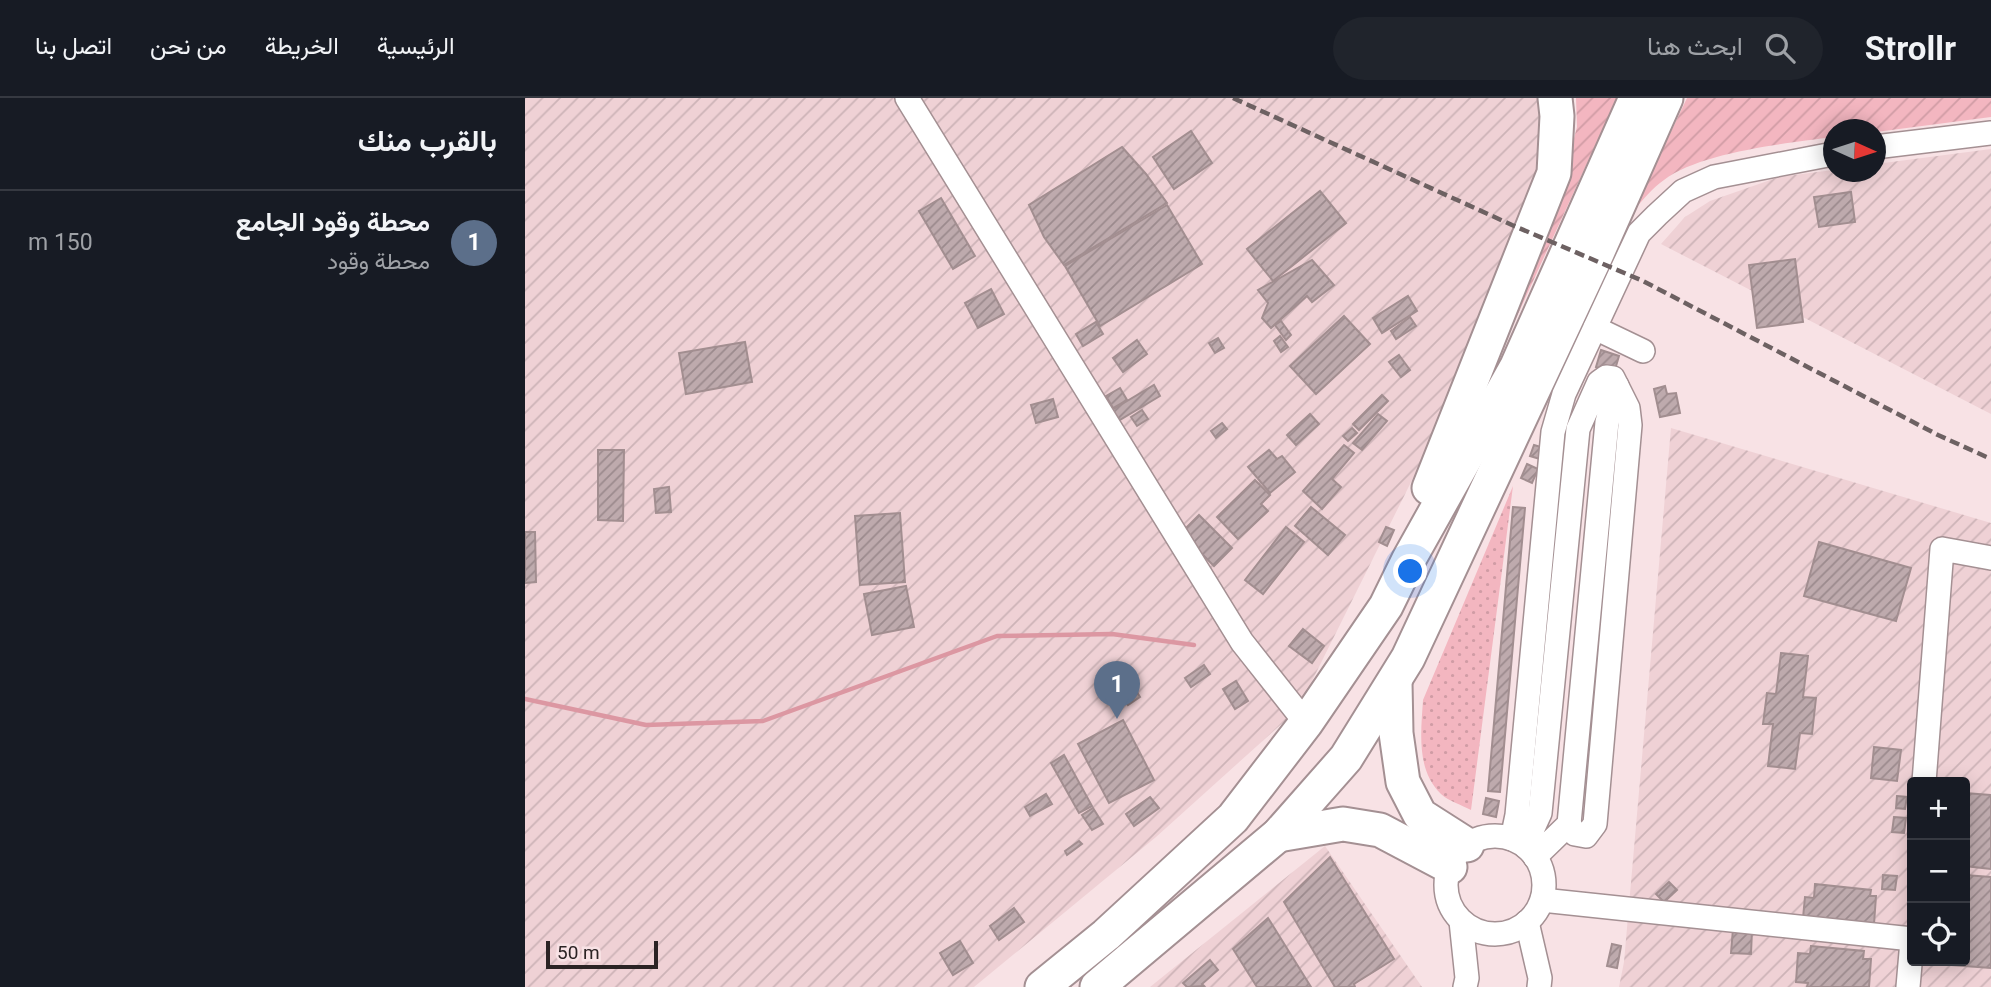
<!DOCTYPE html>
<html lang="ar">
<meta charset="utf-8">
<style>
body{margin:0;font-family:Roboto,Vazirmatn,sans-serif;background:#20242c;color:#f1f3f6;direction:rtl}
.controls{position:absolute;right:21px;bottom:21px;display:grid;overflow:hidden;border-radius:7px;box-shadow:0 4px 18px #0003}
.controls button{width:63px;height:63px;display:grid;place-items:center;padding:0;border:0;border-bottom:2px solid #363941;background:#171b24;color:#f1f3f6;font:35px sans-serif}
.compass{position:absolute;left:1298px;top:21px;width:63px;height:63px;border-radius:50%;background:#171b24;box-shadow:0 4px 18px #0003;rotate:93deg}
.scale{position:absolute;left:21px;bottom:18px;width:112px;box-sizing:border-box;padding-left:7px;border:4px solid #2b2324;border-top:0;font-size:19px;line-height:24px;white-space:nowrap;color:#2b2324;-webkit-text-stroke:5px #f8e2e5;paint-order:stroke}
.you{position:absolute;left:886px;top:474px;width:24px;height:24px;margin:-18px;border:5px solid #fff;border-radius:50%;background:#1a73e8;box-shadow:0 0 0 10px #1a73e833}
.badge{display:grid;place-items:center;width:46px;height:46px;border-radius:50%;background:#2563eb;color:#fff;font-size:23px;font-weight:700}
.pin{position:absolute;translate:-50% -58px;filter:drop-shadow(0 2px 4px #0008)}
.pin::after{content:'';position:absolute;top:37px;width:24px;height:21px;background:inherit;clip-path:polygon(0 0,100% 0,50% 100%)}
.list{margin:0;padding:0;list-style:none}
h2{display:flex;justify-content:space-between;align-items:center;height:91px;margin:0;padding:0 28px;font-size:30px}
h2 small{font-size:23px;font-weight:400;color:#9ea1a6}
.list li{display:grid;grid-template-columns:46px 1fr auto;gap:21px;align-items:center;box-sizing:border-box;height:105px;padding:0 28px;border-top:2px solid #363941}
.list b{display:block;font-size:26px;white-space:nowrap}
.list p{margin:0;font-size:23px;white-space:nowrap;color:#9ea1a6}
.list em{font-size:23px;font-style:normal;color:#9ea1a6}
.icon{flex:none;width:38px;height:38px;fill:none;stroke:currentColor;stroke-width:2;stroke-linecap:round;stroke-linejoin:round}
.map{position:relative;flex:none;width:1466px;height:889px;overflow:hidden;direction:ltr}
header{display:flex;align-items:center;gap:42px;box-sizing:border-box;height:98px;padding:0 35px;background:#171b24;border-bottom:2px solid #363941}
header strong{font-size:33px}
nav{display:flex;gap:38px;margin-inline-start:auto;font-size:24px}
.search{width:490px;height:63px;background:#20242c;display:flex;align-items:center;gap:18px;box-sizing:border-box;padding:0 24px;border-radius:38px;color:#9ea1a6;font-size:26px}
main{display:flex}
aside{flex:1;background:#171b24}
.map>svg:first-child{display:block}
.industrial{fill:url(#industrial-furrows);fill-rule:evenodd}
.grass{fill:url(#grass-dots)}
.garden{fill:url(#garden-furrows)}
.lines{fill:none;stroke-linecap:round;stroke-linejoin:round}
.stream{stroke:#dc97a2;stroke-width:4.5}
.building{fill:url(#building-hatch);stroke:#a28e90;stroke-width:2}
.minor-casing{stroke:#a49093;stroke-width:26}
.highway-casing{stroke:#a49093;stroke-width:37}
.minor{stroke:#fff;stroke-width:23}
.highway{stroke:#fff;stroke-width:33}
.rail{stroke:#6d6162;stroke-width:4.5;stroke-dasharray:10 5;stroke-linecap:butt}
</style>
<header>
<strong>Strollr</strong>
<div class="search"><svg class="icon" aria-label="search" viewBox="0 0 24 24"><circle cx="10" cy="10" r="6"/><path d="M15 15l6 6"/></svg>ابحث هنا</div>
<nav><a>الرئيسية</a><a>الخريطة</a><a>من نحن</a><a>اتصل بنا</a></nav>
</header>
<main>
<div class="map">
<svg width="1466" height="889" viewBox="0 0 1466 889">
<defs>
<pattern id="industrial-furrows" width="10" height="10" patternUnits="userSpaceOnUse" patternTransform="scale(1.75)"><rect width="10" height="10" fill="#efd1d5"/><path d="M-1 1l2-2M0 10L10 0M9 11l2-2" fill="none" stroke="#cdb3b7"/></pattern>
<pattern id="grass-dots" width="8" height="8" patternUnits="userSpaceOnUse" patternTransform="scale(1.75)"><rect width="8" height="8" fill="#f3b6c0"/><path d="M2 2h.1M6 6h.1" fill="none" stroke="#d09ca5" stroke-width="1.8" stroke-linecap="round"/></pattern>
<pattern id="garden-furrows" width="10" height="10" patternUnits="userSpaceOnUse" patternTransform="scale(1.75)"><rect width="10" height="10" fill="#f3b6c0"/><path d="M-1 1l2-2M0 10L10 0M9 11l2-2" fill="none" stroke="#d09ca5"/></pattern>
<pattern id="building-hatch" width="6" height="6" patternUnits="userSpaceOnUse" patternTransform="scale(1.75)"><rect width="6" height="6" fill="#beaaad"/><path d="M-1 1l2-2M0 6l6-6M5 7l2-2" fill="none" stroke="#9b8a8d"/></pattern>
</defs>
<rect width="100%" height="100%" fill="#f8e2e5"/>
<g class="industrial">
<path d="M0,0h1039l4,42 -136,300 -134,269 -142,128 -182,150h-449z"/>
<path d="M1466,51v265l-330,-170 24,-27 25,-16 69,-24 54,-7v2h42l1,-8z"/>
<path d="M1146,330l320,95v464h-372l5,-25zM1387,684h53v179h-53z"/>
<path d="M800,748l97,141h-272z"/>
</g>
<path class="grass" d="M988,388l-42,324c-9,-5 -23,-9 -30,-16 -25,-24 -20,-62 -18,-94z"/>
<g class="garden">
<path d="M1051,0h41l-122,266 65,-172 17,-65z"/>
<path d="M1162,0h304v19l-115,15 -1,-2h-42v7c-45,6 -133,15 -169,43 -12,8 -21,20 -31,31z"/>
</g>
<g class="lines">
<path class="stream" d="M0,601l121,26 117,-4 234,-85 115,-2 82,11"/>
</g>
<g class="building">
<path d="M666,33l21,32 -38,26 -21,-32z"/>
<path d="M597,49l24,27 21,29 -103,62 -20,-28 -15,-32z"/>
<path d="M795,93l26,32 -73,58 -26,-32z"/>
<path d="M1326,94l4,30 -36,5 -5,-30z"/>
<path d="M416,100l34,58 -22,13 -34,-58z"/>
<path d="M642,107l35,59 -102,62 -35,-60z"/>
<path d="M1270,161l8,63 -46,6 -8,-63z"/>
<path d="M787,162l22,25 -22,17 -5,-6 -36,32 -9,-10 6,-15 -10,-13z"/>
<path d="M466,191l13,25 -26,14 -13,-25z"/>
<path d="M883,198l9,15 -35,22 -9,-15z"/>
<path d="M819,218l26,28 -54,50 -26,-28z"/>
<path d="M885,219l6,9 -20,13 -5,-8z"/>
<path d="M756,223l10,14 -5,5 -11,-15z"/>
<path d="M571,224l7,12 -20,12 -7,-12z"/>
<path d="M755,238l8,11 -7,5 -7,-11z"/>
<path d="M693,240l6,10 -9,5 -6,-10z"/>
<path d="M612,242l10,14 -24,18 -10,-14z"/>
<path d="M220,244l7,40 -66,12 -7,-41z"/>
<path d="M1076,252l18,6 -5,17 -18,-6z"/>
<path d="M874,257l11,15 -9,7 -12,-15z"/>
<path d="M629,287l6,11 -42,25 -6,-11z"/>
<path d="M1140,288l2,8 9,-1 4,20 -20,4 -6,-28z"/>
<path d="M595,290l7,12 -14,8 -7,-12z"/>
<path d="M857,297l6,6 -29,29 -6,-6z"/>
<path d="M528,301l5,18 -22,6 -5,-18z"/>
<path d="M617,312l6,9 -11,7 -6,-9z"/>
<path d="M785,316l9,10 -23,21 -9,-10z"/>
<path d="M853,316l9,7 -25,29 -9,-7z"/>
<path d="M697,325l5,6 -11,9 -5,-7z"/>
<path d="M827,330l5,5 -9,8 -5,-5z"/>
<path d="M819,347l10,8 -22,26 9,8 -19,22 -19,-18z"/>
<path d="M1009,347l10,3 -4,11 -10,-3z"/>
<path d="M73,352h26l-1,71 -25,-1z"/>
<path d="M744,352l8,9 5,-3 13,16 -25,21 -22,-26z"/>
<path d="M1002,366l11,5 -6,14 -11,-5z"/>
<path d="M730,382l15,15 -9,9 7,7 -30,28 -21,-22z"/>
<path d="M144,389l2,25 -15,1 -2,-24z"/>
<path d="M786,409l34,28 -17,20 -33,-29z"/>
<path d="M988,409l12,1 -25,284 -12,-1z"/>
<path d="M375,415l5,69 -45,3 -5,-69z"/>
<path d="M674,417l33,33 -18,18 -33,-33z"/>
<path d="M761,429l18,15 -41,52 -18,-14z"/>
<path d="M861,429l8,3 -7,16 -8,-4z"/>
<path d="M0,434h10l1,50 -11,1z"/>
<path d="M1294,444l92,26 -15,53 -92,-25z"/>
<path d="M381,488l8,41 -42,8 -8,-41z"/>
<path d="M778,531l21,17 -12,17 -23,-17z"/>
<path d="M1256,555l27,3 -5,41 13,1 -4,36 -12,-1 -5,36 -27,-3 5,-42h-10l4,-31 9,1z"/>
<path d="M679,567l6,9 -19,13 -6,-9z"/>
<path d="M711,583l12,20 -13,8 -12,-20z"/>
<path d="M607,586l8,13 -12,8 -8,-14z"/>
<path d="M598,622l31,60 -45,23 -31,-59z"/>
<path d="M1349,649l27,3 -4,31 -26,-3z"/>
<path d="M539,657l28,51 -13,7 -28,-50z"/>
<path d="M1440,695l26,2v74l-26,-3z"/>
<path d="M521,696l6,10 -22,12 -5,-9z"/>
<path d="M1372,698l10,1 -2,12 -9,-1z"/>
<path d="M625,699l9,11 -25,18 -8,-12z"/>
<path d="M961,700l13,3 -3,16 -13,-3z"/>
<path d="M568,710l10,16 -11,6 -10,-15z"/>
<path d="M1369,719l12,1 -2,15 -12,-1z"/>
<path d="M554,743l3,3 -15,11 -2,-4z"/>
<path d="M805,759l64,102 -40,25 1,3h-20l-51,-85z"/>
<path d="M1358,777l14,1 -2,14 -13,-1z"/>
<path d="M1440,777l26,2v91l-53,-4v-3h27z"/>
<path d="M1144,784l8,8 -13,12 -8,-8z"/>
<path d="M1290,786l56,6 -1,6h6l-2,28 -71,-6 2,-21 9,1z"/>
<path d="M489,810l10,14 -25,18 -9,-14z"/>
<path d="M743,820l43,69h-54l-24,-38z"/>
<path d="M1208,831l19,1 -1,24 -20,-1z"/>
<path d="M435,843l13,22 -20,12 -13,-22z"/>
<path d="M1087,846l9,2 -4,22 -10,-2z"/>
<path d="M1286,848l53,5 -1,8h8l-2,28h-62l1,-4 -12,-1 2,-29 12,1z"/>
<path d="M685,862l8,10 -16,14 2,2 -17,1 -4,-4z"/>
</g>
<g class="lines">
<g class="minor-casing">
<g id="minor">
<path d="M382,0l335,544 64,81"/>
<path d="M1350,49l116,-14"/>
<path d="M1070,230l48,23"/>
<path d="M1399,684l18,-233 49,9"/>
<path d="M1044,726l6,10 11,2 9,-12 35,-399 -2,-17 -11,-22"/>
<circle cx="970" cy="787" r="49"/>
<path d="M987,741l5,-24 36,-383 11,-38 75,-161 18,-18 26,-24 31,-14 119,-23"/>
<path d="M1000,748l15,-33 38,-384 21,-47 7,-5 7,1 4,8 -10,36 -38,402 -34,33"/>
<path d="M1017,802l370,39"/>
<path d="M936,823l6,57 -2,9"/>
<path d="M1002,824l13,56 -1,9"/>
<path d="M1383,889l4,-46"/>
</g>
</g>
<g class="highway-casing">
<g id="highway">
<path d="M904,390l125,-315 3,-57 -2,-18"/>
<path d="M870,584l1,51 7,49 17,33 47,30"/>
<path d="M753,737l65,-11 37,6 70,37"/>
<path d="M517,889l64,-52 127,-117 73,-95 80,-117 23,-47 108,-193 119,-268"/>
<path d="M572,889l181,-152 68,-77 62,-100 187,-400 71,-160"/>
</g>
</g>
<use href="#minor" class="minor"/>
<use href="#highway" class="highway"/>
<path class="rail" d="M708,0l279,127 131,56 295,154 53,24"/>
</g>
</svg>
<div class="controls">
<button>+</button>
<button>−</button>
<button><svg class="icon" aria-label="locate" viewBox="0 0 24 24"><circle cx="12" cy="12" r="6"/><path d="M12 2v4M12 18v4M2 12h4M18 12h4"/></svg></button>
</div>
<svg class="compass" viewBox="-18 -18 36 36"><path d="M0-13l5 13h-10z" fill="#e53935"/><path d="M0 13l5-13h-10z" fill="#9ea1a6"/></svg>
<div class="scale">50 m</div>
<div class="you"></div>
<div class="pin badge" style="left:592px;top:621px;background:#5c6f8a">1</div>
</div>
<aside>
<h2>بالقرب منك<small></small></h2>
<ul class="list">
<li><span class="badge" style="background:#5c6f8a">1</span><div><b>محطة وقود الجامع</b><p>محطة وقود</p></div><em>150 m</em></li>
</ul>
</aside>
</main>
